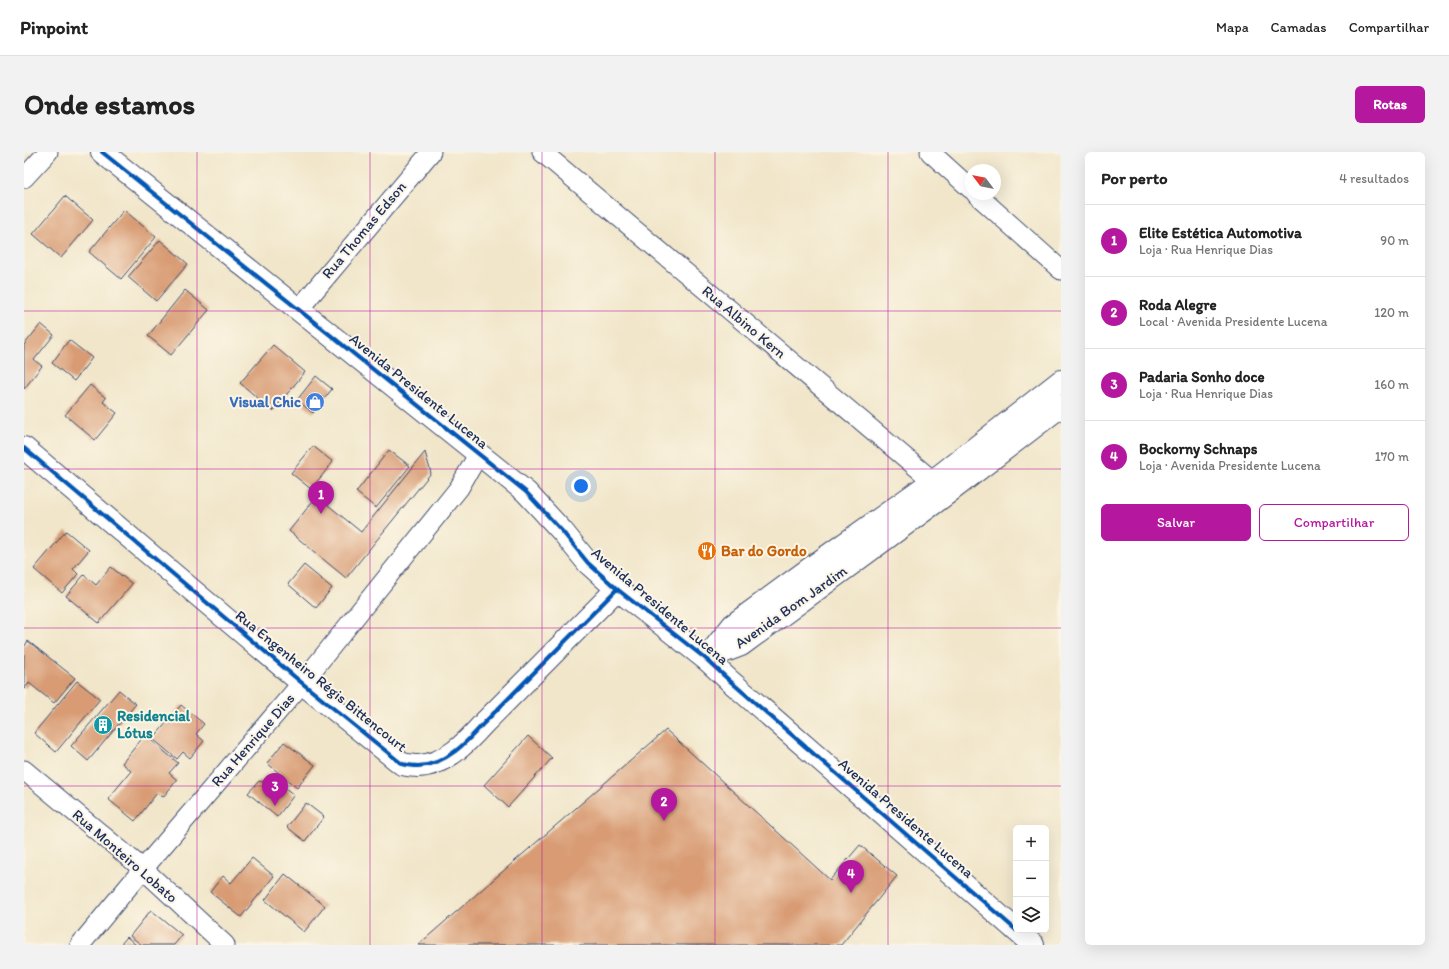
<!DOCTYPE html>
<html lang="pt">
<meta charset="utf-8">
<style>
body{margin:0;font-family:Itim,sans-serif;background:#f2f2f2;color:#222}
.controls{position:absolute;right:12px;bottom:12px;display:grid;overflow:hidden;border-radius:6px;box-shadow:0 4px 16px #0002}
.controls button{width:36px;height:36px;display:grid;place-items:center;padding:0;border:0;border-bottom:1px solid #e0e0e0;background:#fff;color:#222;font:20px sans-serif}
.compass{position:absolute;left:941px;top:12px;width:36px;height:36px;border-radius:50%;background:#fff;box-shadow:0 4px 16px #0002;rotate:302deg}
.you{position:absolute;left:557px;top:334px;width:14px;height:14px;margin:-10px;border:3px solid #fff;border-radius:50%;background:#1a73e8;box-shadow:0 0 0 6px #1a73e833}
.badge{display:grid;place-items:center;width:26px;height:26px;border-radius:50%;background:#b5179e;color:#fff;font-size:13px;font-weight:700}
.pin{position:absolute;translate:-50% -33px;filter:drop-shadow(0 1px 2px #0008)}
.pin::after{content:'';position:absolute;top:21px;width:14px;height:12px;background:inherit;clip-path:polygon(0 0,100% 0,50% 100%)}
.list{margin:0;padding:0;list-style:none}
h2{display:flex;justify-content:space-between;align-items:center;height:52px;margin:0;padding:0 16px;font-size:17px}
h2 small{font-size:13px;font-weight:400;color:#767676}
.list li{display:grid;grid-template-columns:26px 1fr auto;gap:12px;align-items:center;box-sizing:border-box;height:72px;padding:0 16px;border-top:1px solid #e0e0e0}
.list b{display:block;font-size:15px;white-space:nowrap}
.list p{margin:0;font-size:13px;white-space:nowrap;color:#767676}
.list em{font-size:13px;font-style:normal;color:#767676}
.actions{display:flex;gap:8px;padding:12px 16px}
.actions a{flex:1;padding:9px 0;border:1px solid #b5179e;border-radius:6px;text-align:center;font-size:14px;color:#b5179e}
.actions .main{background:#b5179e;color:#fff}
.icon{flex:none;width:22px;height:22px;fill:none;stroke:currentColor;stroke-width:2;stroke-linecap:round;stroke-linejoin:round}
.map{position:relative;flex:none;width:1037px;height:793px;overflow:hidden;border-radius:6px}
header{display:flex;align-items:center;gap:24px;box-sizing:border-box;height:56px;padding:0 20px;background:#fff;border-bottom:1px solid #e0e0e0}
header strong{font-size:19px}
nav{display:flex;gap:22px;margin-inline-start:auto;font-size:14px}
.intro{display:flex;align-items:center;justify-content:space-between;box-sizing:border-box;height:96px;padding:0 24px}
h1{margin:0;font-size:28px}
.button{padding:10px 18px;border-radius:6px;background:#b5179e;color:#fff;font-size:14px;font-weight:700}
main{display:flex;gap:24px;padding:0 24px}
aside{flex:1;background:#fff;border-radius:6px;box-shadow:0 4px 16px #0002}
.map>svg:first-child{display:block}
.building{fill:#d89b73}
.lines{fill:none;stroke-linecap:round;stroke-linejoin:round}
.minor-casing{stroke:#3b4a6e;stroke-width:21}
.tertiary-casing{stroke:#3b4a6e;stroke-width:24}
.secondary-casing{stroke:#3b4a6e;stroke-width:24}
.minor{stroke:#fff;stroke-width:19}
.tertiary{stroke:#fff;stroke-width:22}
.secondary{stroke:#fff;stroke-width:22}
.cycleway-casing{stroke:#fcf5e5;stroke-width:6}
.cycleway{stroke:#0057b8;stroke-width:4}
.grid{fill:none;stroke:#b5179e;stroke-width:1;stroke-opacity:0.55}
.labels{text-anchor:middle;dominant-baseline:central;stroke-width:4;stroke-linejoin:round;paint-order:stroke}
.street-label{font-size:15px;fill:#1b2f5e;stroke:#fcf5e5}
.shop-label{font-size:15px;font-weight:bold;fill:#366cbe;stroke:#fcf5e5;text-anchor:end}
.food-label{font-size:15px;font-weight:bold;fill:#c56008;stroke:#fcf5e5;text-anchor:start}
.culture-label{font-size:15px;font-weight:bold;fill:#0d838f;stroke:#fcf5e5;text-anchor:start}
</style>
<header>
<strong>Pinpoint</strong>
<nav><a>Mapa</a><a>Camadas</a><a>Compartilhar</a></nav>
</header>
<div class="intro"><h1>Onde estamos</h1><a class="button">Rotas</a></div>
<main>
<div class="map">
<svg width="1037" height="793" viewBox="0 0 1037 793">
<rect width="100%" height="100%" fill="#fcf5e5"/>
<filter id="ink" filterUnits="userSpaceOnUse"><feTurbulence type="fractalNoise" baseFrequency=".025" numOctaves="2"/><feDisplacementMap in="SourceGraphic" scale="8" xChannelSelector="R" yChannelSelector="G"/><feConvolveMatrix kernelMatrix="1 2 1 2 8 2 1 2 1" color-interpolation-filters="sRGB"/></filter>
<filter id="wash" filterUnits="userSpaceOnUse"><feTurbulence type="fractalNoise" baseFrequency=".012" numOctaves="4" result="noise"/><feDisplacementMap in="SourceGraphic" scale="16" xChannelSelector="R" yChannelSelector="G"/><feGaussianBlur stdDeviation="0.9" result="paint"/><feColorMatrix in="noise" values="0 0 0 0 0 0 0 0 0 0 0 0 0 0 0 0 0 1.4 0 .05"/><feComposite in="paint" operator="in"/></filter>
<g filter="url(#wash)">
<rect width="100%" height="100%" fill="#f1e6ca"/>
<g id="blocks">
<g class="building">
<path d="M41,44l28,24 -32,38 -28,-24z"/>
<path d="M100,58l32,27 -35,42 -32,-27z"/>
<path d="M136,88l28,24 -32,37 -28,-24z"/>
<path d="M161,138l24,20 -38,45 -23,-19z"/>
<path d="M17,172l13,11 -20,25 8,6 -18,23v-44z"/>
<path d="M45,188l23,18 -18,23 -22,-18z"/>
<path d="M249,193l32,27 -32,39 -33,-28z"/>
<path d="M292,224l16,13 -19,24 -16,-13z"/>
<path d="M66,233l16,13 -3,4 14,11 -22,27 -30,-25z"/>
<path d="M289,294l20,16 -22,27 -20,-16z"/>
<path d="M365,298l21,16 -34,42 -20,-16z"/>
<path d="M401,300l6,21 -85,105 -57,-47 28,-35 44,36z"/>
<path d="M42,379l23,19 -16,19 5,5 -16,19 -28,-24z"/>
<path d="M280,413l28,23 -16,20 -28,-24z"/>
<path d="M87,415l21,17 -33,39 -33,-27 18,-21 12,10z"/>
<path d="M4,489l47,37 -21,25 -25,-20 -5,6v-42z"/>
<path d="M53,529l23,18 -44,53 -22,-19z"/>
<path d="M95,538l17,14 -48,57 -17,-15z"/>
<path d="M157,553l23,19 -8,10 8,7 -14,17 -7,-6 -6,7 -24,-20z"/>
<path d="M642,578l164,150 30,-35 37,31 -56,69h-423z"/>
<path d="M121,583l33,28 -9,10 8,7 -14,17 -6,-4 -22,28 -27,-22 23,-28 -9,-8z"/>
<path d="M504,584l24,22 -44,49 -24,-22z"/>
<path d="M260,590l31,23 -18,23 -30,-25z"/>
<path d="M245,623l25,20 -17,22 -29,-24 11,-12 4,1z"/>
<path d="M282,651l18,14 -19,24 -18,-14z"/>
<path d="M228,706l22,18 -33,41 -31,-25 13,-16 8,7z"/>
<path d="M261,722l40,32 -21,26 -39,-32z"/>
<path d="M127,758l31,25 -8,10h-32l-12,-9z"/>
<path d="M103,785l9,8h-16z"/>
</g>
</g>
</g>
<g filter="url(#ink)">
<use href="#blocks" fill-opacity="0" stroke="#3b4a6e" stroke-width="1"/>
<g class="lines">
<g class="minor-casing">
<g id="minor">
<path d="M518,0l391,329 9,10"/>
<path d="M906,0l41,37"/>
<path d="M0,26l24,-26"/>
<path d="M952,42l85,76"/>
<path d="M275,157l132,-157"/>
<path d="M0,618l119,99 82,76"/>
<path d="M56,793l63,-76 159,-186 157,-195 19,-33"/>
</g>
</g>
<g class="tertiary-casing">
<path id="tertiary" d="M0,296l278,235 100,81c5,1 11,2 16,2 28,-1 49,-24 66,-43l133,-134"/>
</g>
<g class="secondary-casing">
<g id="secondary">
<path d="M78,0l424,340 36,39 26,32 29,26 89,70 24,22 286,249"/>
<path d="M683,506l34,-13 204,-150 116,-89"/>
<path d="M682,507l27,-34 79,-58 121,-86 128,-100"/>
<path d="M992,778l17,15"/>
</g>
</g>
<use href="#minor" class="minor"/>
<use href="#tertiary" class="tertiary"/>
<use href="#secondary" class="secondary"/>
<g class="cycleway-casing">
<g id="cycleway">
<path d="M78,0l424,340 36,39 26,32 29,26 89,70 24,22 286,249"/>
<path d="M0,296l278,235 100,81c5,1 11,2 16,2 28,-1 49,-24 66,-43l133,-134"/>
</g>
</g>
<use href="#cycleway" class="cycleway"/>
</g>
</g>
<path class="grid" d="M173,0v793M346,0v793M518,0v793M691,0v793M864,0v793M0,159h1037M0,317h1037M0,476h1037M0,634h1037"/>
<defs>
<g id="shop-disc" transform="scale(1)"><circle r="9.5" fill="#3f7fe0" stroke="#fcf5e5"/><path d="M-5-2.5h2.3a2.7 3.5 0 0 1 5.4 0H5L5.5 6h-11ZM-1.5-2.5h3a1.5 2.3 0 0 0-3 0Z" fill="#fff"/></g>
<g id="restaurant-disc" transform="scale(1)"><circle r="9.5" fill="#e8710a" stroke="#fcf5e5"/><path d="M-5-6h1v4h1v-4h1v4h1v-4h1v5L-1.5 .5V6h-2V.5L-5-1ZM5-6V6H3V1.5H1.5Q1.5-4 5-6Z" fill="#fff"/></g>
<g id="building-disc" transform="scale(1)"><circle r="9.5" fill="#0f9aa8" stroke="#fcf5e5"/><path d="M-4-6H4V6H1V3H-1V6H-4ZM-2.5-4.3h1.7v1.8h-1.7ZM.8-4.3h1.7v1.8H.8ZM-2.5-1h1.7V.8h-1.7ZM.8-1h1.7V.8H.8Z" fill="#fff"/></g>
</defs>
<g fill-rule="evenodd">
<use href="#shop-disc" x="291" y="250"/>
<use href="#restaurant-disc" x="683" y="399"/>
<use href="#building-disc" x="79" y="573"/>
</g>
<g class="labels">
<g class="street-label">
<text transform="translate(340 78) rotate(-50)">Rua Thomas Edson</text>
<text transform="translate(720 170) rotate(40)">Rua Albino Kern</text>
<text transform="translate(395 239) rotate(39)">Avenida Presidente Lucena</text>
<text transform="translate(636 454) rotate(40)">Avenida Presidente Lucena</text>
<text transform="translate(767 455) rotate(-35)">Avenida Bom Jardim</text>
<text transform="translate(297 529) rotate(39)">Rua Engenheiro Régis Bittencourt</text>
<text transform="translate(229 588) rotate(-49)">Rua Henrique Dias</text>
<text transform="translate(882 666) rotate(41)">Avenida Presidente Lucena</text>
<text transform="translate(101 704) rotate(41)">Rua Monteiro Lobato</text>
</g>
<g class="shop-label">
<text x="277" y="250">Visual Chic</text>
</g>
<g class="food-label">
<text x="697" y="399">Bar do Gordo</text>
</g>
<g class="culture-label">
<text x="93" y="564">Residencial<tspan x="93" dy="17">Lótus</tspan></text>
</g>
</g>
</svg>
<div class="controls">
<button>+</button>
<button>−</button>
<button><svg class="icon" aria-label="layers" viewBox="0 0 24 24"><path d="M12 4l9 5-9 5-9-5zM3 14l9 5 9-5"/></svg></button>
</div>
<svg class="compass" viewBox="-18 -18 36 36"><path d="M0-13l5 13h-10z" fill="#e53935"/><path d="M0 13l5-13h-10z" fill="#767676"/></svg>
<div class="you"></div>
<div class="pin badge" style="left:297px;top:362px">1</div>
<div class="pin badge" style="left:640px;top:669px">2</div>
<div class="pin badge" style="left:251px;top:654px">3</div>
<div class="pin badge" style="left:827px;top:741px">4</div>
</div>
<aside>
<h2>Por perto<small>4 resultados</small></h2>
<ul class="list">
<li><span class="badge">1</span><div><b>Elite Estética Automotiva</b><p>Loja · Rua Henrique Dias</p></div><em>90 m</em></li>
<li><span class="badge">2</span><div><b>Roda Alegre</b><p>Local · Avenida Presidente Lucena</p></div><em>120 m</em></li>
<li><span class="badge">3</span><div><b>Padaria Sonho doce</b><p>Loja · Rua Henrique Dias</p></div><em>160 m</em></li>
<li><span class="badge">4</span><div><b>Bockorny Schnaps</b><p>Loja · Avenida Presidente Lucena</p></div><em>170 m</em></li>
</ul>
<div class="actions"><a class="main">Salvar</a><a>Compartilhar</a></div>
</aside>
</main>
